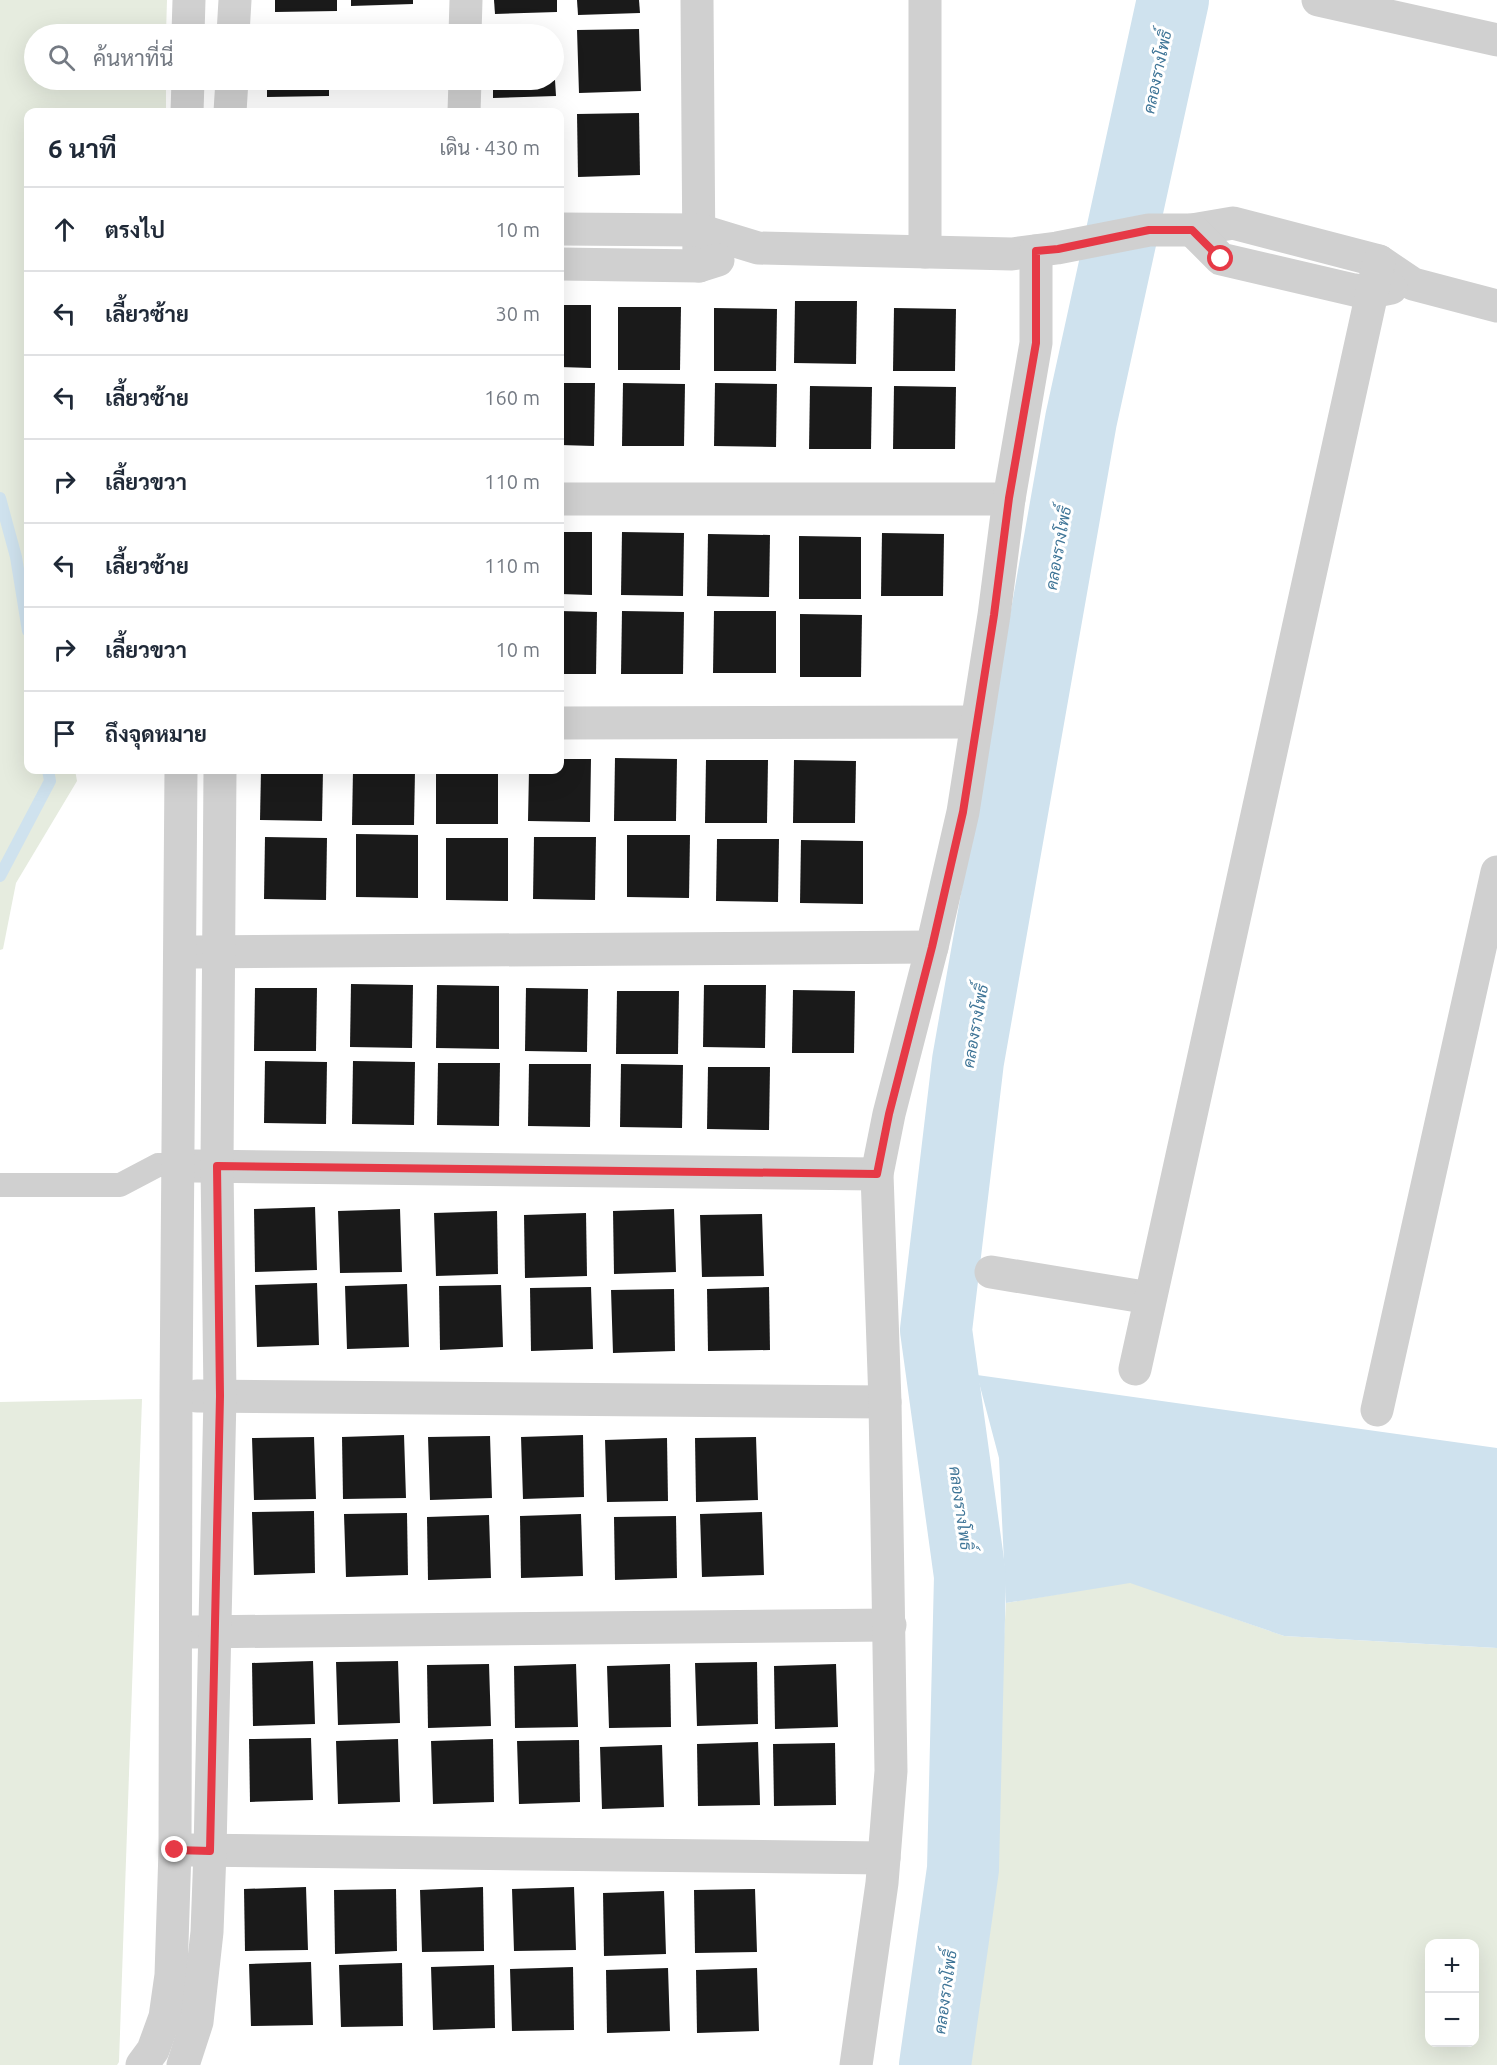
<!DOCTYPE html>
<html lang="th">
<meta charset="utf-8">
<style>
body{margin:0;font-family:Ubuntu,Sarabun,sans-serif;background:#f2f2f3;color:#1f2937}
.controls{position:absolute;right:18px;bottom:18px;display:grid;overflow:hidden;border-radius:12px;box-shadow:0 6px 24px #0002}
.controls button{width:54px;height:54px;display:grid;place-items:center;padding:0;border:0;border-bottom:2px solid #e0e1e3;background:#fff;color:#1f2937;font:30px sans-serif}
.stop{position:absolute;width:18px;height:18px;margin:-14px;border:4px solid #e63946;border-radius:50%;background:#fff}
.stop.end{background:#e63946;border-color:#fff;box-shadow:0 2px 6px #0008}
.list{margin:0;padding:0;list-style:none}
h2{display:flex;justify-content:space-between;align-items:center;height:78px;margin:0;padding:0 24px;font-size:26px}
h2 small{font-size:20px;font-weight:400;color:#747a83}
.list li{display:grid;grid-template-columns:39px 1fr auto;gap:18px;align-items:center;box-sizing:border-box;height:84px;padding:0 24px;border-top:2px solid #e0e1e3}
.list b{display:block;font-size:22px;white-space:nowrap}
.list em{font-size:20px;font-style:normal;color:#747a83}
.icon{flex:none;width:33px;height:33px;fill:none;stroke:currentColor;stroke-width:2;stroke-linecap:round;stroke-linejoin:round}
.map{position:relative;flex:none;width:1497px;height:2065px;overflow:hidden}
.search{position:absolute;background:#fff;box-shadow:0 6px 24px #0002;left:24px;top:24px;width:540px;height:66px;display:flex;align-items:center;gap:15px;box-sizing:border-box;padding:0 21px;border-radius:33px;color:#747a83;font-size:22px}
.panel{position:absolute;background:#fff;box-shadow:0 6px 24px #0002;left:24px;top:108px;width:540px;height:666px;border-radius:12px}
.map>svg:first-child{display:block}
.green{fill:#e6ecdf;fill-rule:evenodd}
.water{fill:#cfe2ee}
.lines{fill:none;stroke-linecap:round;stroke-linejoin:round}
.stream{stroke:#cfe2ee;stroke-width:12}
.river{stroke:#cfe2ee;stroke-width:72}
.building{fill:#1a1a1a}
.lane{stroke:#d0d0d0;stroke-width:24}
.street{stroke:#d0d0d0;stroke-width:33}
.route{stroke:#e63946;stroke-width:8}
.labels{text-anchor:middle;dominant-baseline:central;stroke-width:6;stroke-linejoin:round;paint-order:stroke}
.water-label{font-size:16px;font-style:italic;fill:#3f7597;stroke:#fff}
</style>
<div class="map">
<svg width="1497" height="2065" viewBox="0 0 1497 2065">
<rect width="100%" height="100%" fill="#fff"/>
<g class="green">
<path d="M0,0h167l-1,34h-132v46h132v32h-138v658h47l2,11 -61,102 -13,66 -3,1z"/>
<path d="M142,1399l-23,663 -2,3h-117v-663z"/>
<path d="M1130,1582l154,54 213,12v417h-535l23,-107 21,-355zM1430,1944h44v98h-44z"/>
</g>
<path class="water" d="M977,1375l520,73v200l-213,-12 -154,-53 -124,20 -7,-145z"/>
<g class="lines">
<g class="stream">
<path d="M0,498l16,59 12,74"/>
<path d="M0,876l50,-95 -2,-11"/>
</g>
<path class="river" d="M935,2065l28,-196 7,-293 -34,-246 32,-269 113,-641 92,-420"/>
</g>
<g class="building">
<path d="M275,0h62v11l-62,1z"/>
<path d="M351,0h62v4l-62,2z"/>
<path d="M494,0h63v12l-62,2z"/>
<path d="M577,0h62l1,13 -62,2z"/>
<path d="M412,27v7h-62v-6z"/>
<path d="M639,29l2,62 -62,2 -2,-63z"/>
<path d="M267,80h62v16l-62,1z"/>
<path d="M351,80h63v9l-63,1z"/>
<path d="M493,80h62l1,16 -63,2z"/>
<path d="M414,108v4h-62v-2z"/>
<path d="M639,113l1,62 -62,2 -1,-63z"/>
<path d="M795,301h62l-1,63 -62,-1z"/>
<path d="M560,305h31v63l-31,-1z"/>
<path d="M618,307h63l-1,63h-62z"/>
<path d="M714,308l63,1 -1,62h-62z"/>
<path d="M894,308l62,1 -1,62h-62z"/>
<path d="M560,383h35l-1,63 -34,-1z"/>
<path d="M623,383l62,1 -1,62h-62z"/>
<path d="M715,383l62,1 -1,63 -62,-1z"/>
<path d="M810,386l62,1 -1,62h-62z"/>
<path d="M894,386l62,1 -1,62h-62z"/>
<path d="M560,532h32v63l-32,-1z"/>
<path d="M622,532l62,1 -1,63 -62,-1z"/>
<path d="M882,533l62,1 -1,62h-62z"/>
<path d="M708,534l62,1 -1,62 -62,-1z"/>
<path d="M799,536l62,1v62h-62z"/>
<path d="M560,611l37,1 -1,62h-36z"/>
<path d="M622,611l62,1 -1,62h-62z"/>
<path d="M714,611h62v62h-63z"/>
<path d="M800,614l62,1 -1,62h-61z"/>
<path d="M615,758l62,1 -1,62h-62z"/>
<path d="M560,759h31l-1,63 -62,-1 1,-51h31z"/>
<path d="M706,760h62l-1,63h-62z"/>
<path d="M794,760l62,1 -1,62h-62z"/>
<path d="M261,770h62l-1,51 -62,-1z"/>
<path d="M353,770h62l-1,55h-62z"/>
<rect x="436" y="770" width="62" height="54"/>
<path d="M356,834l62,1v63l-62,-1z"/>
<path d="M627,835h63l-1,63 -62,-1z"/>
<path d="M265,837l62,1 -1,62 -62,-1z"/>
<path d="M534,837h62l-1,63 -62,-1z"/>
<path d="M446,838h62v63l-62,-1z"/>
<path d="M717,839h62l-1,63 -62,-1z"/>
<path d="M801,840l62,1v63l-63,-1z"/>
<path d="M351,984l62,1 -1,63 -62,-1z"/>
<path d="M437,985l62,1v63l-63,-1z"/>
<path d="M704,985h62l-1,63 -62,-1z"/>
<path d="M255,988h62l-1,63h-62z"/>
<path d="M526,988l62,1 -1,63 -62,-1z"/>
<path d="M793,990l62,1 -1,62h-62z"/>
<path d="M617,991h62l-1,63h-62z"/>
<path d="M265,1061l62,1 -1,62 -62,-1z"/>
<path d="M353,1061l62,1 -1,63 -62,-1z"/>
<path d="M438,1063h62l-1,63 -62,-1z"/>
<path d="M529,1064h62l-1,63 -62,-1z"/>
<path d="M621,1064l62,1 -1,63 -62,-1z"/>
<path d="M708,1067h62l-1,63 -62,-1z"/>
<path d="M315,1207l2,63 -62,2 -1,-63z"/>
<path d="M400,1209l2,63 -62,1 -2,-62z"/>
<path d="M674,1209l2,63 -62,2 -1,-63z"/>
<path d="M497,1211l1,63 -62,2 -2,-63z"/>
<path d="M586,1213l1,63 -62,2 -1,-63z"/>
<path d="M762,1214l2,62 -62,1 -2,-62z"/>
<path d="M317,1283l2,62 -62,2 -2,-62z"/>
<path d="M407,1284l2,63 -62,2 -2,-63z"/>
<path d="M501,1285l2,62 -63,3 -1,-64z"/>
<path d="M591,1287l2,62 -62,2 -1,-63z"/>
<path d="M769,1287l1,63 -62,1 -1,-62z"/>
<path d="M674,1289l1,62 -62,2 -2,-63z"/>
<path d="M404,1435l2,63 -63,1 -1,-62z"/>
<path d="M583,1435l1,62 -61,2 -2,-62z"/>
<path d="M490,1436l2,62 -62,2 -2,-63z"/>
<path d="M314,1437l2,62 -62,1 -2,-62z"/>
<path d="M756,1437l2,63 -62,2 -1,-64z"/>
<path d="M667,1438l1,63 -61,1 -2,-62z"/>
<path d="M314,1511l1,62 -61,2 -2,-63z"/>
<path d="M762,1512l2,63 -62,2 -2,-63z"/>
<path d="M407,1513l1,62 -62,2 -2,-63z"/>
<path d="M581,1514l2,62 -62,2 -1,-62z"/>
<path d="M489,1515l2,63 -63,2 -1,-63z"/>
<path d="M676,1516l1,62 -62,2 -1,-63z"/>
<path d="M313,1661l2,63 -62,2 -1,-63z"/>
<path d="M398,1661l2,62 -62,2 -2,-63z"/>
<path d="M757,1662l1,62 -61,2 -2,-63z"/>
<path d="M489,1664l2,62 -63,2 -1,-63z"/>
<path d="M576,1664l2,63 -63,1 -1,-62z"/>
<path d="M670,1664l1,63 -62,1 -2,-62z"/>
<path d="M836,1664l2,63 -63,2 -1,-63z"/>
<path d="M311,1738l2,62 -63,2 -1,-63z"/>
<path d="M398,1739l2,63 -62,2 -2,-63z"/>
<path d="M493,1739l1,63 -61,2 -2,-63z"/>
<path d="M579,1740l1,62 -61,2 -2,-63z"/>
<path d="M758,1742l2,63 -62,1 -1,-62z"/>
<path d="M835,1743l1,62 -62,1 -1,-62z"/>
<path d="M662,1745l2,62 -62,2 -2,-62z"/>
<path d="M306,1887l2,63 -63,1 -1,-62z"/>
<path d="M483,1887l1,64 -62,1 -2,-62z"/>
<path d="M574,1887l2,63 -62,1 -2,-62z"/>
<path d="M396,1889l1,62 -62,3 -1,-64z"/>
<path d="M755,1889l2,63 -62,1 -1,-63z"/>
<path d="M664,1891l2,63 -62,2 -1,-63z"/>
<path d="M311,1962l2,63 -62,1 -2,-62z"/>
<path d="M402,1963l1,63 -62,1 -2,-62z"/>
<path d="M494,1965l1,63 -62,2 -2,-63z"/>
<path d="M573,1967l1,63 -62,1 -2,-62z"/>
<path d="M668,1968l2,63 -63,2 -1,-63z"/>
<path d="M757,1968l2,63 -62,2 -1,-63z"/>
</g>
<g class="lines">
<path class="lane" d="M0,1185h120l38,-20h20"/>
<g class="street">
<path d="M697,0l2,266"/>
<path d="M1318,0l179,40"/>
<path d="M188,34l1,-34"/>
<path d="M233,34l2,-34"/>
<path d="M465,34l1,-34"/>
<path d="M187,112l1,-32"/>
<path d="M230,112l2,-32"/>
<path d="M464,112l1,-32"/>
<path d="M560,229l139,1 59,18 254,6 45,-6 92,-18h43l41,-7 146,38 34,23 84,22"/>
<path d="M1192,230l29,29 133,31 17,2 20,-4"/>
<path d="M925,252v-252"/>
<path d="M560,264l139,2 19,-6"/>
<path d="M560,499h449"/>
<path d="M560,723l417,-1"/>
<path d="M196,952l736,-5"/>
<path d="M195,1166l682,8"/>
<path d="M991,1272l159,26"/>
<path d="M1135,1369l244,-1108"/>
<path d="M197,1396l688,6"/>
<path d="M1377,1410l120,-538"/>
<path d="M193,1632l697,-7"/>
<path d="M190,1850l694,8"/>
<path d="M142,2065l11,-15 12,-33 6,-42 4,-125 1,-455 5,-625"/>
<path d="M183,2065l14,-43 10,-90 3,-81 10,-455 -3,-230 3,-396"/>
<path d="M856,2065l26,-182 9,-112 -6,-369 -8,-228 12,-60 43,-167 31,-135 31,-197 15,-116 27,-156v-92"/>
</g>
</g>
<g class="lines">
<path class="route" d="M175,1850l35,1 10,-455 -3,-230 660,8 12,-60 43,-167 31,-135 31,-197 15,-117 27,-155v-92l22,-2 91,-19h43l29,29"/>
</g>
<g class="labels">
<g class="water-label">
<text transform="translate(1157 72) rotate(-78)">คลองรางโพธิ์</text>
<text transform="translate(1058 548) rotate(-80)">คลองรางโพธิ์</text>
<text transform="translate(975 1026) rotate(-80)">คลองรางโพธิ์</text>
<text transform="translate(961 1508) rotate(82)">คลองรางโพธิ์</text>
<text transform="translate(945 1992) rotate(-82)">คลองรางโพธิ์</text>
</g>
</g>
</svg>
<div class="controls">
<button>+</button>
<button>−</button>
</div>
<div class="stop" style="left:1221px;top:259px"></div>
<div class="stop end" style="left:175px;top:1850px"></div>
<div class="search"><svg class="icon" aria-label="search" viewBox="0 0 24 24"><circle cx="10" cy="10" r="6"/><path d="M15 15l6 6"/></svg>ค้นหาที่นี่</div>
<section class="panel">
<h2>6 นาที<small>เดิน · 430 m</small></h2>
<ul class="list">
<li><svg class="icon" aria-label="ahead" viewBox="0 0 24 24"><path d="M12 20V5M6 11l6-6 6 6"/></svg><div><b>ตรงไป</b></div><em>10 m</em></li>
<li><svg class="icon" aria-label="left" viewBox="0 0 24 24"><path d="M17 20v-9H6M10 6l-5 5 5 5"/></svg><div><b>เลี้ยวซ้าย</b></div><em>30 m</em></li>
<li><svg class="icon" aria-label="left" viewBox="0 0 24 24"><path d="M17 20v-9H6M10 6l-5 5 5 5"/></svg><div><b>เลี้ยวซ้าย</b></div><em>160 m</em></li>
<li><svg class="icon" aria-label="right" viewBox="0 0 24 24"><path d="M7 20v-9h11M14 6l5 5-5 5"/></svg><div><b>เลี้ยวขวา</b></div><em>110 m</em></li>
<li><svg class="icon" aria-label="left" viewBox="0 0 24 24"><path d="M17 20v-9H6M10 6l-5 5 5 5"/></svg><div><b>เลี้ยวซ้าย</b></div><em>110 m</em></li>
<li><svg class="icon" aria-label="right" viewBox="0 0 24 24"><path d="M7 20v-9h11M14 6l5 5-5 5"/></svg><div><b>เลี้ยวขวา</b></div><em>10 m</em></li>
<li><svg class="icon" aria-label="arrive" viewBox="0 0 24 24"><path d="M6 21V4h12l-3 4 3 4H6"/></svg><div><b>ถึงจุดหมาย</b></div></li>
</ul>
</section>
</div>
